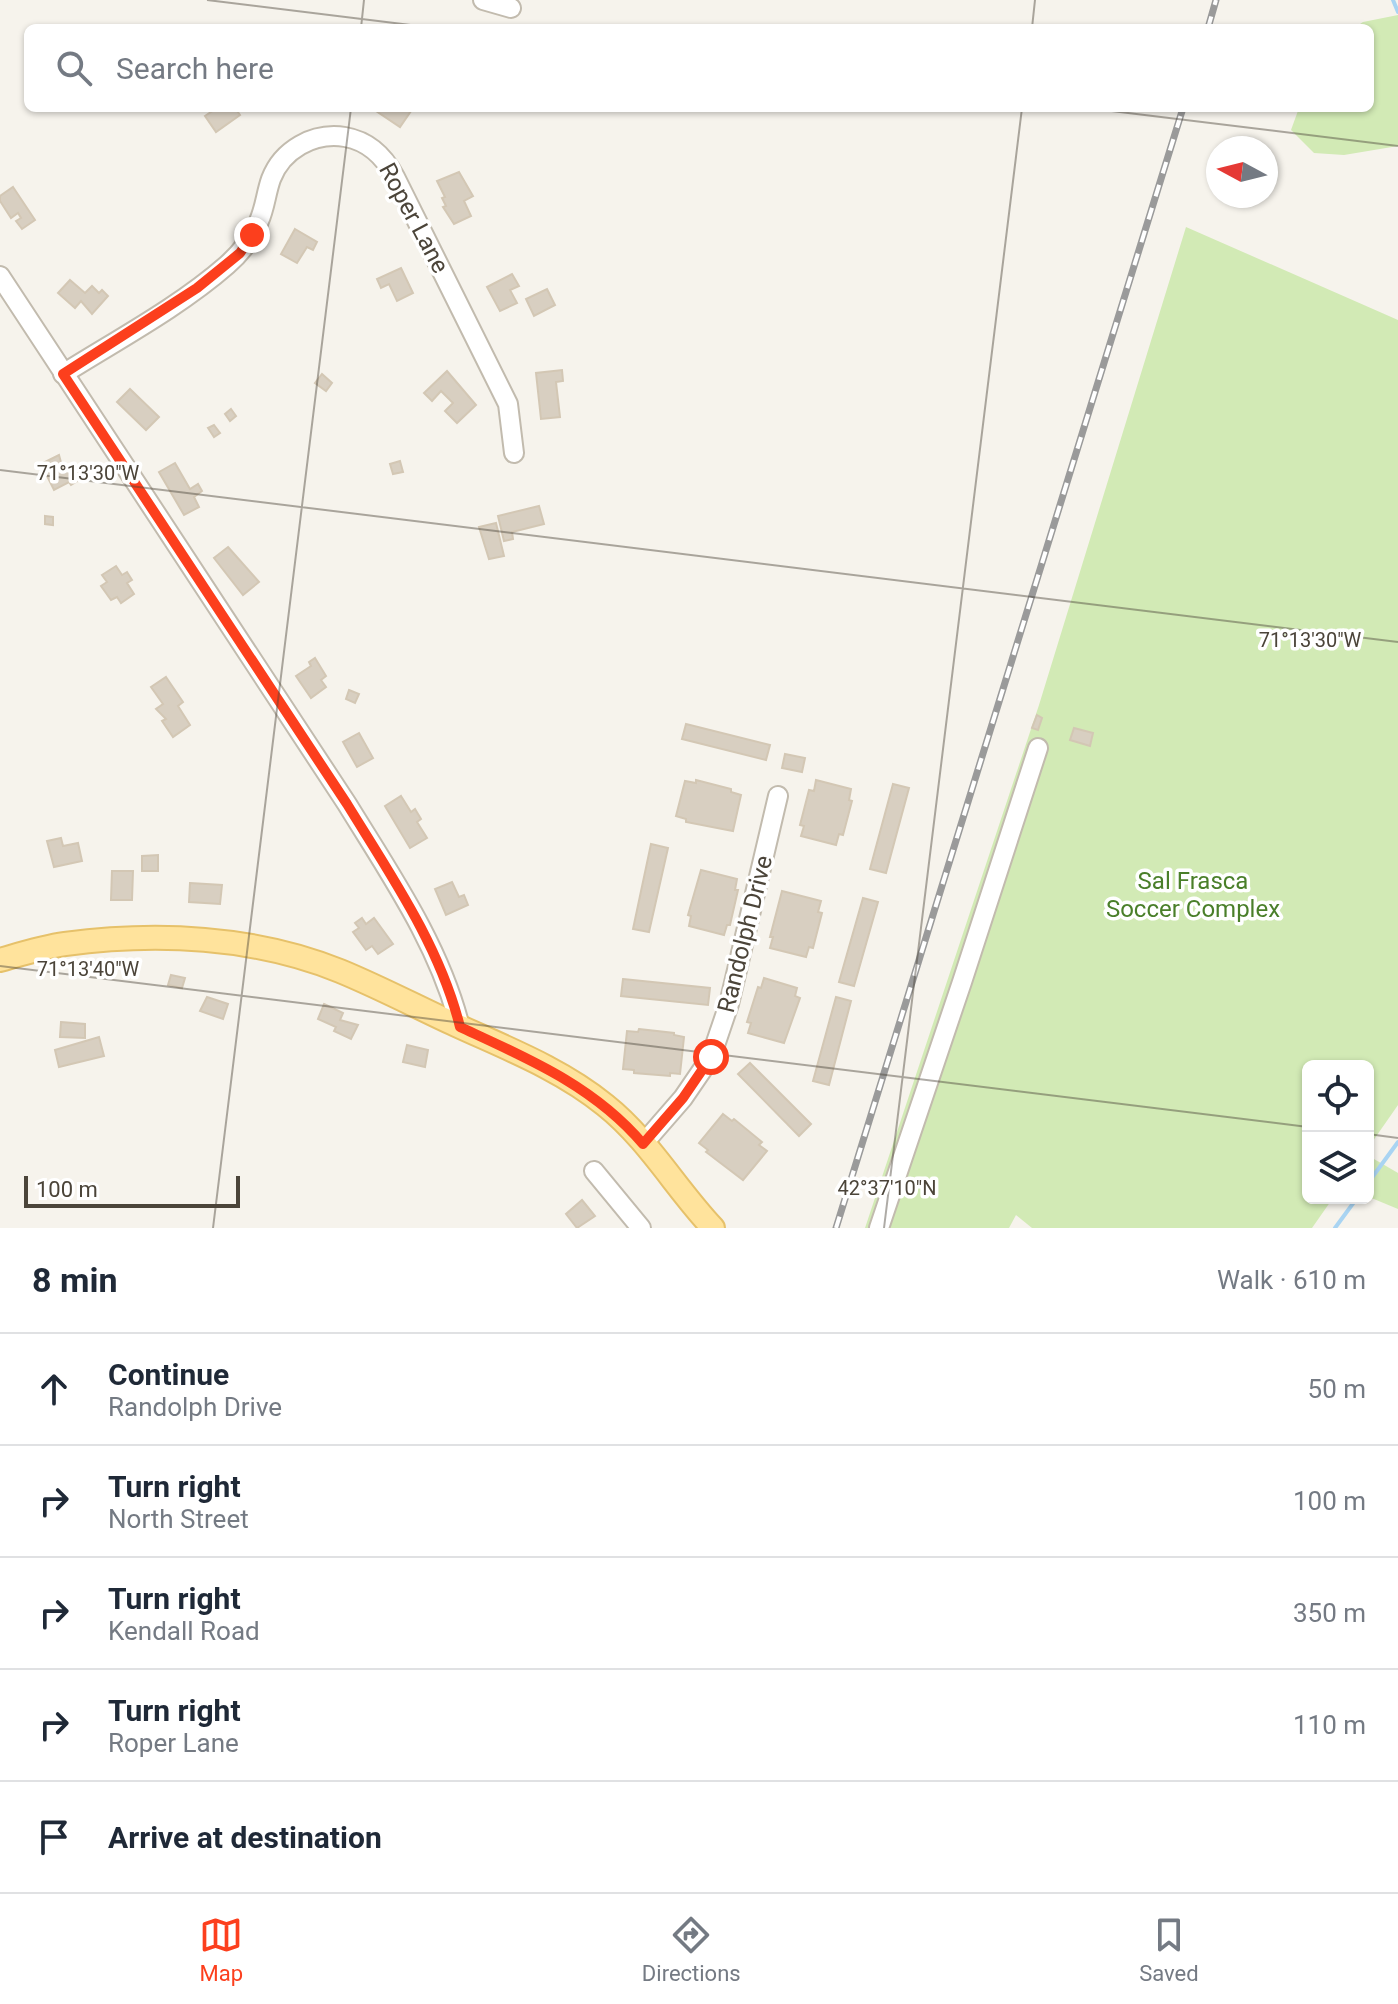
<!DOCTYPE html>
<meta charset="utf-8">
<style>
body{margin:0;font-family:Roboto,sans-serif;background:#f6f6f7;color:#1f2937}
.controls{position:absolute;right:24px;bottom:24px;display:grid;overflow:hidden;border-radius:12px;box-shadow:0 2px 6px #0004}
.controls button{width:72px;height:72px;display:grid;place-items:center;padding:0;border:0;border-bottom:2px solid #e0e1e3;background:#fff;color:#1f2937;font:40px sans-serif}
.compass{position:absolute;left:1206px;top:136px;width:72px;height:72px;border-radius:50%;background:#fff;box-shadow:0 2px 6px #0004;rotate:277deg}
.scale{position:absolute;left:24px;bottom:20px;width:216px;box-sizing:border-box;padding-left:8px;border:4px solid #4b4439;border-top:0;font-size:22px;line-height:28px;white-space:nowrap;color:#4b4439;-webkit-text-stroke:6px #fff;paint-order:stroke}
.stop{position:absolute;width:24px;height:24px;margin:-18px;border:6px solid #fc3f1d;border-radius:50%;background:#fff}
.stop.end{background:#fc3f1d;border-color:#fff;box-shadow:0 2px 8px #0008}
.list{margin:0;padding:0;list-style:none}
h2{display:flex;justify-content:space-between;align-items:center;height:104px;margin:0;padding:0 32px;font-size:34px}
h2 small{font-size:26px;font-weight:400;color:#747a83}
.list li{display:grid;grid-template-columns:52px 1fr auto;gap:24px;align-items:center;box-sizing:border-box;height:112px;padding:0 32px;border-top:2px solid #e0e1e3}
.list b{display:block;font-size:30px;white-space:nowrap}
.list p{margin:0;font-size:26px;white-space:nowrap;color:#747a83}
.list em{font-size:26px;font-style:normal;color:#747a83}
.icon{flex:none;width:44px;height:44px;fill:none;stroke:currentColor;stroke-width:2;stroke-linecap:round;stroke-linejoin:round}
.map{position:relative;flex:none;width:1398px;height:1228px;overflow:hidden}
.search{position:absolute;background:#fff;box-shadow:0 2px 6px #0004;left:24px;right:24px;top:24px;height:88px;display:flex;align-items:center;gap:20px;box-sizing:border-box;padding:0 28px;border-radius:12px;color:#747a83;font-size:30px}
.sheet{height:664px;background:#fff}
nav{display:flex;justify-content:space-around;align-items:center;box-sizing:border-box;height:112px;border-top:2px solid #e0e1e3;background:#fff;font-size:22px;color:#747a83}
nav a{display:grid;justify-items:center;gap:4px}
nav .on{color:#fc3f1d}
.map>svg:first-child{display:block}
.green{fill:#d2eab5}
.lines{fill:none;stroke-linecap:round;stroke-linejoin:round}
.stream{stroke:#a9d4f2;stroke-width:4}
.building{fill:#d8cfc1;stroke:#d3c7b4;stroke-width:2}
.minor-casing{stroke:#c2bbae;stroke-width:22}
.major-casing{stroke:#e6c16a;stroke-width:26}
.minor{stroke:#fff;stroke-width:18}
.major{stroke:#ffe39c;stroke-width:22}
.rail-casing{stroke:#9a9a9a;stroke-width:7}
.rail{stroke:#fff;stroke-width:4;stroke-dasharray:12;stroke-linecap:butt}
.route{stroke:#fc3f1d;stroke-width:10}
.ticks{fill:none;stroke:#4b4439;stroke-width:2;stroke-opacity:0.45}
.labels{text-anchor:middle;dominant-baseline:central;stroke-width:7;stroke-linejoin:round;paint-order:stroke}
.street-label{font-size:24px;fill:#4b4439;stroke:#fff}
.park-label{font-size:24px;fill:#4a7f2a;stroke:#fff}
.ticks-label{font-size:20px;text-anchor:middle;fill:#4b4439;stroke:#fff;stroke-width:7;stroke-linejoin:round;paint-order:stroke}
</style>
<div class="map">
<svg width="1398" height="1228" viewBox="0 0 1398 1228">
<rect width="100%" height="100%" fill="#f6f3ec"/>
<g class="green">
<path d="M1398,15v131l-54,9 -30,-2 -23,-23 8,-22h71v-80h-16l9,-6z"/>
<path d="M1186,227l212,93v785l-30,43v-82h-60v132h25l-21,30h-280l-16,-13 -7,13h-144l174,-523z"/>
<path d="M1374,1159l24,14v36l-29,-12 -1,-28z"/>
</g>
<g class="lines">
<g class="stream">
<path d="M1393,0l5,12"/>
<path d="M1368,1183l30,-41"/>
<path d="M1335,1228l22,-30"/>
</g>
</g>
<g class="building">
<path d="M217,108h18l5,7 -24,17 -11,-16z"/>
<path d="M378,108h28l5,3 -11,16 -24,-16z"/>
<path d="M459,172l14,24 -9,5 7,15 -17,8 -11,-17 3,-1 -4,-8 3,-1 -8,-16z"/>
<path d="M13,187l22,33 -13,9 -6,-8 5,-3 -3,-5 -7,5 -11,-17v-5z"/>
<path d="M295,229l22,13 -4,8 -6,-3 -10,16 -16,-9z"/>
<path d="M401,268l12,25 -16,8 -8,-17 -8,4 -4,-9z"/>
<path d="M512,274l7,12 -9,4 7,13 -17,8 -13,-24z"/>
<path d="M70,280l15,13 7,-7 7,7 3,-3 6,6 -16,18 -11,-13 -6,7 -17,-15z"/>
<path d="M547,289l8,16 -21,11 -8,-17z"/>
<path d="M562,370l1,11 -7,1 4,35 -19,2 -5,-46z"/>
<path d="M447,371l29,34 -19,18 -12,-12 8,-8 -12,-12 -9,10 -8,-8z"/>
<path d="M322,374l10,9 -6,8 -11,-8z"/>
<path d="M130,389l29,28 -13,13 -29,-28z"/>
<path d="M231,409l5,7 -6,5 -5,-7z"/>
<path d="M214,425l6,8 -6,4 -6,-9z"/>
<path d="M59,455l4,15 10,-5 8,14 -10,6 -2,-3 -15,8 -13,-26z"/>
<path d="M400,461l3,11 -10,2 -3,-10z"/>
<path d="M175,463l15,26 8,-5 4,7 -8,6 5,10 -15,8 -25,-43z"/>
<path d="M539,506l5,18 -32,8 1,7 -9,2 -6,-25z"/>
<path d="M45,516l8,1v8l-8,-1z"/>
<path d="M496,523l8,33 -15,3 -10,-32z"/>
<path d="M228,547l31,35 -16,13 -29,-37z"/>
<path d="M116,566l6,9 5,-3 5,8 -5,3 7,11 -13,9 -4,-6 -6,3 -10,-14 6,-4 -5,-7z"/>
<path d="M315,658l11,18 -5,4 5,7 -15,11 -15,-22 15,-10 -2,-4z"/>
<path d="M166,677l17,25 -5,4 12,19 -17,12 -11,-16 4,-2 -10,-10 7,-5 -12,-17z"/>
<path d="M349,690l10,4 -4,9 -9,-4z"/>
<path d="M1037,715l5,3 -4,12 -6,-2z"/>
<path d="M686,724l84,21 -4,15 -84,-21z"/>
<path d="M1074,728l19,5 -3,13 -20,-6z"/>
<path d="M359,733l14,25 -16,9 -14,-25z"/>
<path d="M785,754l20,4 -3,14 -20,-4z"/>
<path d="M696,780l35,9v3l10,3 -8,36 -47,-9v-3l-10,-3 9,-35 11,2z"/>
<path d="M816,780l35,9 -2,11 3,1 -9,34 -4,-1 -3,11 -35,-9 3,-10 -4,-1 9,-35 5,1z"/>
<path d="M893,784l16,4 -23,85 -16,-4z"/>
<path d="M401,796l10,16 4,-3 6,10 -4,3 10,16 -17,10 -25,-42z"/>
<path d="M61,838l2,8 15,-3 4,18 -28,6 -7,-26z"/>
<path d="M651,844l17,4 -19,84 -16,-3z"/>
<path d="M158,855v16h-16v-15z"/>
<path d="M701,870l36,9 -2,11h3l-8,35h-3l-3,10 -35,-9 2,-10 -3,-1z"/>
<path d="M112,871h21l-1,29h-21z"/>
<path d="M452,882l7,15 5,-2 4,10 -22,10 -11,-26z"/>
<path d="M190,883l32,2 -2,19 -31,-2z"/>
<path d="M782,891l39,10 -3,11 4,1 -9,35 -4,-1 -3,10 -36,-9 3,-11h-3z"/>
<path d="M863,898l15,4 -24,84 -15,-4z"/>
<path d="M362,918l4,6 8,-6 19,26 -15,10 -6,-8 -6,4 -13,-18 6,-4 -4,-5z"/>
<path d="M171,975l14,3 -3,10 -14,-3z"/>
<path d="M764,978l33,10 -2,8 5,2 -16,45 -36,-10 3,-10 -4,-1 11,-35 3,1z"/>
<path d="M623,979l87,9 -2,17 -87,-9z"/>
<path d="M207,997l21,7 -5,15 -23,-8z"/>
<path d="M836,997l15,4 -22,84 -16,-4z"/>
<path d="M324,1004l19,9 -3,7 18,5 -7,14 -17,-8 2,-4 -18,-8z"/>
<path d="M61,1022l24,2v14l-25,-1z"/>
<path d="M639,1029l35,4v2l10,2 -4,37 -10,-1v3l-36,-3v-3l-11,-1 4,-38 11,1z"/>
<path d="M99,1037l5,19 -45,11 -4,-17z"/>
<path d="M407,1045l21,5 -3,17 -22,-5z"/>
<path d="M750,1063l61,61 -12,12 -61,-62z"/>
<path d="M723,1114l9,7 2,-2 28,23 -3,3 8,6 -24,29 -37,-28 2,-2 -9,-7z"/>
<path d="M582,1200l13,16 -18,12 -11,-14z"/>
</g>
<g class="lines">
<g class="minor-casing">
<g id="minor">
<path d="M483,0l28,8"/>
<path d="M0,276l347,528c43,70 93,142 113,223"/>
<path d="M63,374c54,-34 116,-67 164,-109 14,-12 25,-27 32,-44 6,-13 7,-28 12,-42 11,-29 42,-47 74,-42 23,4 39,19 50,40l113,227 6,49"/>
<path d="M643,1144l40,-46 28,-41 18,-53 49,-208"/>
<path d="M594,1171l47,57"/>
<path d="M879,1228l83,-246 76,-234"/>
</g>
</g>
<g class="major-casing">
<path id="major" d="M0,960c21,-6 43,-13 65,-16 91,-12 189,-8 275,27 39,16 77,36 116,54 50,23 105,44 149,80 43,34 71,84 108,123"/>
</g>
<use href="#minor" class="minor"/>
<use href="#major" class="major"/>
<g class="rail-casing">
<g id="rail">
<path d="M1208,28l8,-28"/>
<path d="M836,1228l347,-1120"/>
</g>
</g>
<use href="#rail" class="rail"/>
</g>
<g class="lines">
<path class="route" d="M252,235l-12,18 -43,35 -134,86 284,430c43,70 93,142 113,223 67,31 134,59 183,117l40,-46 28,-41"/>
</g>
<path class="ticks" d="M207,0l228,28M361,28l3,-28M1032,28l3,-28M1087,108l311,38M0,470l1398,172M0,966l1308,161M1368,1134l30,4M213,1228l138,-1120M884,1228l138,-1120"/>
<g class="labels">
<g class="street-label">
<text transform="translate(414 218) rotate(62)">Roper Lane</text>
<text transform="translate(745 934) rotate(-76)">Randolph Drive</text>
</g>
<g class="park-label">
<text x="1193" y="881">Sal Frasca<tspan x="1193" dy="28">Soccer Complex</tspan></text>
</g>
</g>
<g class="ticks-label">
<text x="88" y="480">71°13'30"W</text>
<text x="1310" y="647">71°13'30"W</text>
<text x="88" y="976">71°13'40"W</text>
<text x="887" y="1195">42°37'10"N</text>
</g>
</svg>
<div class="controls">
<button><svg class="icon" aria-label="locate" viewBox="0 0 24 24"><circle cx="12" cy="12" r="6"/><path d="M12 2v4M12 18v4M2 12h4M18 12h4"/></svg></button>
<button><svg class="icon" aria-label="layers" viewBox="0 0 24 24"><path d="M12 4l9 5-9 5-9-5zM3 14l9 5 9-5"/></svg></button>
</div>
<svg class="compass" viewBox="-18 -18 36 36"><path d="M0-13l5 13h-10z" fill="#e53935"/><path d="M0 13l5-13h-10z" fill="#747a83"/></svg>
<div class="scale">100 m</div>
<div class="stop" style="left:711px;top:1057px"></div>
<div class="stop end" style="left:252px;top:235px"></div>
<div class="search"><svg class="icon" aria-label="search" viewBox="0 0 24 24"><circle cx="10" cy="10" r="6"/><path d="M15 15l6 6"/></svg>Search here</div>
</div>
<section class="sheet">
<h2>8 min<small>Walk · 610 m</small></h2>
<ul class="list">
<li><svg class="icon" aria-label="ahead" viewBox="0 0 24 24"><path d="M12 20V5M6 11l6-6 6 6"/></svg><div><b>Continue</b><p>Randolph Drive</p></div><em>50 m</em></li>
<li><svg class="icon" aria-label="right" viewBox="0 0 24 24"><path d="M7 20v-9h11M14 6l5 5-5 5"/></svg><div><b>Turn right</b><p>North Street</p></div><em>100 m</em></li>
<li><svg class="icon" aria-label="right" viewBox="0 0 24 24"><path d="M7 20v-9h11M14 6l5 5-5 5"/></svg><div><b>Turn right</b><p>Kendall Road</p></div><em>350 m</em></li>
<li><svg class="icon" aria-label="right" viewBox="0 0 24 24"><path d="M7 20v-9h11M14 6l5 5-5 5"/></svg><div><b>Turn right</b><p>Roper Lane</p></div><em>110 m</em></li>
<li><svg class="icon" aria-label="arrive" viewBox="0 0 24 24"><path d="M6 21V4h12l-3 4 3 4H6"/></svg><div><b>Arrive at destination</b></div></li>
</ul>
</section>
<nav>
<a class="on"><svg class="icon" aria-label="map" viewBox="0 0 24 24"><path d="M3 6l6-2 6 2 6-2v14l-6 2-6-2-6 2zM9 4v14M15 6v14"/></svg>Map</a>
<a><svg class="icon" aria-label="directions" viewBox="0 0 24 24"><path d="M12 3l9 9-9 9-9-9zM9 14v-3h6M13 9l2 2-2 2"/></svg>Directions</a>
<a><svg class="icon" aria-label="saved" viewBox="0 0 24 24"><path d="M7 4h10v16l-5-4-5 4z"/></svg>Saved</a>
</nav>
